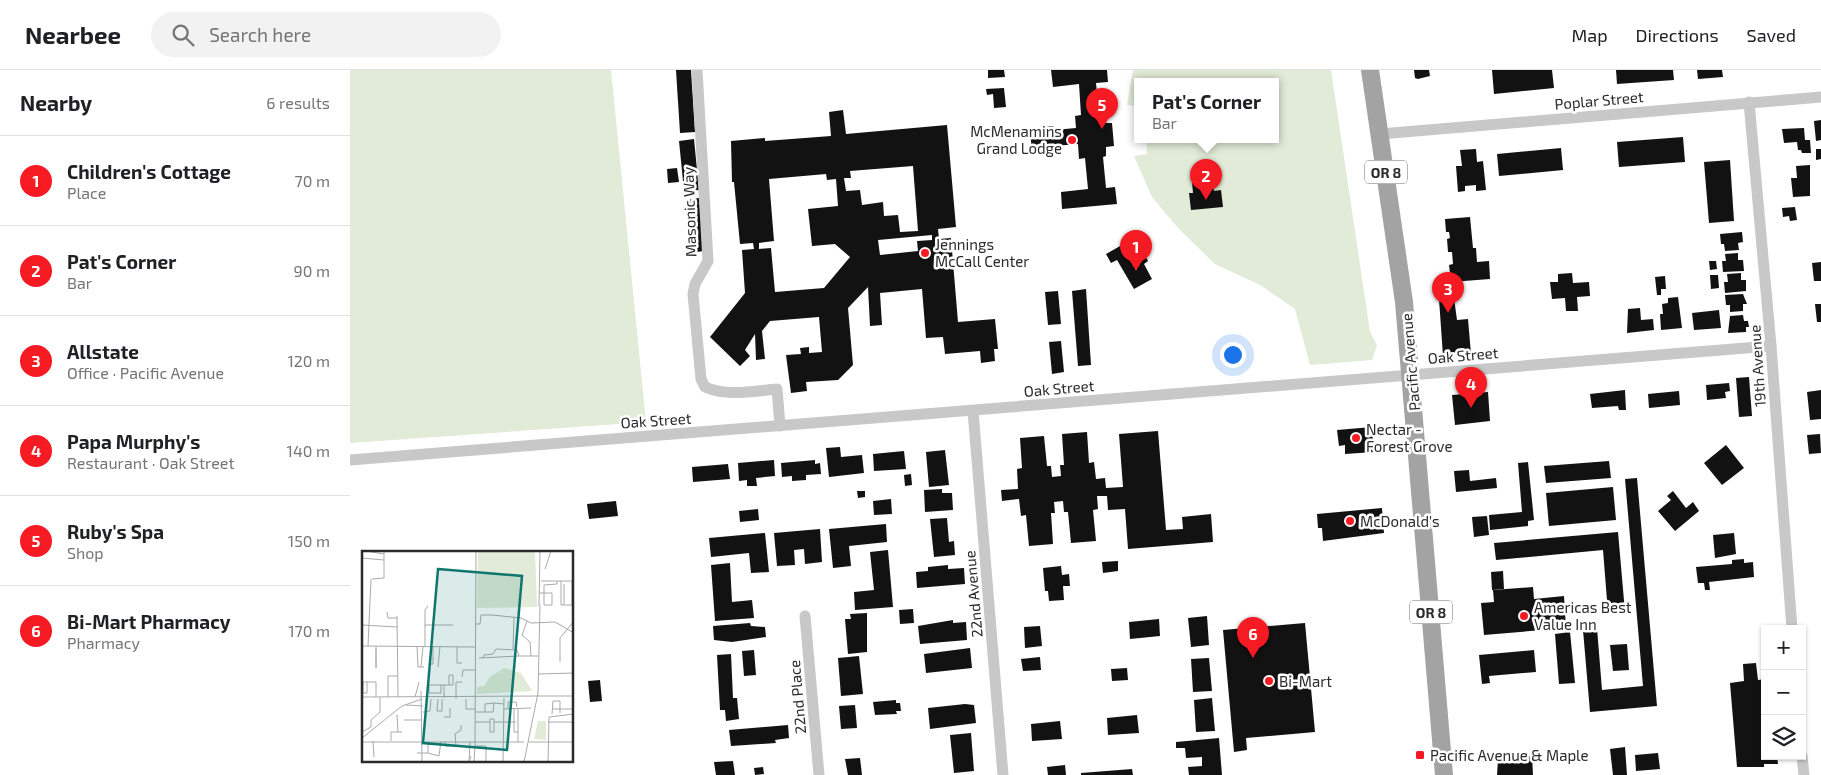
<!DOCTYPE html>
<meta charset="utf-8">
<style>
body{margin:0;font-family:"Exo 2",sans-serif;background:#f2f2f2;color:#202124}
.controls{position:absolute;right:15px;bottom:15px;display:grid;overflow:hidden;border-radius:0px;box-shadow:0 1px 4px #0004}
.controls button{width:45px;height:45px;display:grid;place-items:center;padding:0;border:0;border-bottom:1px solid #e0e0e0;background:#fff;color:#202124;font:25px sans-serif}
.you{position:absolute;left:882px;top:284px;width:18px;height:18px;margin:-12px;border:4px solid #fff;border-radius:50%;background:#1a73e8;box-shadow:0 0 0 8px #1a73e833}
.badge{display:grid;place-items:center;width:32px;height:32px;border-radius:50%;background:#f61a23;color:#fff;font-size:16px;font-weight:700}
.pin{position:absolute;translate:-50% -41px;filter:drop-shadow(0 1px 2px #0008)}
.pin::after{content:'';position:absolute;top:26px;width:18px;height:15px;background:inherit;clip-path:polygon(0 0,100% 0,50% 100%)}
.popup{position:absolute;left:784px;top:8px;width:145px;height:65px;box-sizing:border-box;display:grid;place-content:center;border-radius:0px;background:#fff;filter:drop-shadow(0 1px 4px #0005);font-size:16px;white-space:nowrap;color:#757577}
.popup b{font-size:19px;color:#202124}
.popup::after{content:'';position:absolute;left:50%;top:100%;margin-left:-10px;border:10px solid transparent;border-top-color:#fff}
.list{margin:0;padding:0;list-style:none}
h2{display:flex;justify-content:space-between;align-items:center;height:65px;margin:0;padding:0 20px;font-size:21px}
h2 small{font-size:16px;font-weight:400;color:#757577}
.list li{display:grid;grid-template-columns:32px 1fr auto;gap:15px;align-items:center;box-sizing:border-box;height:90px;padding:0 20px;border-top:1px solid #e0e0e0}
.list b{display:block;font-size:19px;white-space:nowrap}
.list p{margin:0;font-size:16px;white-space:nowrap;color:#757577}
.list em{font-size:16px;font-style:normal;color:#757577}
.icon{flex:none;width:28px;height:28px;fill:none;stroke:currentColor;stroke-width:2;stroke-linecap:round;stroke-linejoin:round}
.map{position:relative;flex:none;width:1471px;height:705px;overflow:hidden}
header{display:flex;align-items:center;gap:30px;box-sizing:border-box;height:70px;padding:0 25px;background:#fff;border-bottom:1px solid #e0e0e0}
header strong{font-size:24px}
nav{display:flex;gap:28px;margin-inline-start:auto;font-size:18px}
.search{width:350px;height:45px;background:#f2f2f2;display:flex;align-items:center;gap:12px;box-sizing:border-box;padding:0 18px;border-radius:28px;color:#757577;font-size:19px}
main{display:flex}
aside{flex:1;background:#fff}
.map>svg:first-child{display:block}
.green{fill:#e1ebd7}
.building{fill:#121212;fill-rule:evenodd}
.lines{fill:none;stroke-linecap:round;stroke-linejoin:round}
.minor{stroke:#c8c8c8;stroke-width:11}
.primary{stroke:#a3a3a3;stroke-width:18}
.poi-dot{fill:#f61a23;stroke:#fff;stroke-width:2}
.labels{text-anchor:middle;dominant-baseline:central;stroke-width:5;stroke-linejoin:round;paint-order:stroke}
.shield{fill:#fff;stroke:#6b6b6b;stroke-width:1}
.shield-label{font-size:14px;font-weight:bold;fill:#2b2b2b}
.street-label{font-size:15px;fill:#2b2b2b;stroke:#fff}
.poi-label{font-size:15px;fill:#2b2b2b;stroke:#fff;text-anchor:start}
.inset-road{fill:none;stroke:#aaa;stroke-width:1}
.view{fill:#0f766e;fill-opacity:0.15;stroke:#0f766e;stroke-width:2.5}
.inset-edge{fill:none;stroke:#2b2b2b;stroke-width:2.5}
</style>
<header>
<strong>Nearbee</strong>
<div class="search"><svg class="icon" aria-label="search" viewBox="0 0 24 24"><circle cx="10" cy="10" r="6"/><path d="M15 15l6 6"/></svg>Search here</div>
<nav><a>Map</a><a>Directions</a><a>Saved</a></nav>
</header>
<main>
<aside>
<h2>Nearby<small>6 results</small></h2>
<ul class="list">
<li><span class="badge">1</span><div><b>Children's Cottage</b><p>Place</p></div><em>70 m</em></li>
<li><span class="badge">2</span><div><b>Pat's Corner</b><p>Bar</p></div><em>90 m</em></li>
<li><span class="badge">3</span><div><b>Allstate</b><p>Office · Pacific Avenue</p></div><em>120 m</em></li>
<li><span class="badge">4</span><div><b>Papa Murphy's</b><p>Restaurant · Oak Street</p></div><em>140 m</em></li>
<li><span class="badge">5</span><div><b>Ruby's Spa</b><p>Shop</p></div><em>150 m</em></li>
<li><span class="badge">6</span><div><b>Bi-Mart Pharmacy</b><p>Pharmacy</p></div><em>170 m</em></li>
</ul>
</aside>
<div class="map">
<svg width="1471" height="705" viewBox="0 0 1471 705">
<rect width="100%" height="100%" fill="#fff"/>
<g class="green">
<path d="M0,0h261l35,352 -296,21z"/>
<path d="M783,0h198l39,262 7,13 -5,15 -62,5 -15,-56 -35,-24 -45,-21 -37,-36 -26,-31 -18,-41 13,-2 -1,-15h129v-58h-138v25l-10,-1z"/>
</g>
<g class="building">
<path d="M326,0h15l4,62 -15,1z"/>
<path d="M638,0h16l1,7 -17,1z"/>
<path d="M701,0h56l1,12 -12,1 3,31 4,-1 1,10h8l2,23 -8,1v9l-3,1 3,31 9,-1 2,17 -55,5 -1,-17 27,-3 -3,-31 -6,1 -1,-15 -23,2 1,6 -24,2 -2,-26 23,-2 1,4 22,-2 -1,-12 6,-1 -2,-31 -26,3z"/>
<path d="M1064,0h15l1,6 -12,3 -3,-1z"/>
<path d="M1142,0h60l2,18 -60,6z"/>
<path d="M1266,0h57l1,10 -57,4z"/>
<path d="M1347,0h25l1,7 -25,2z"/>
<path d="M654,18l2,19 -12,1 -1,-14 -6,1 -1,-6z"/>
<path d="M493,40l3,24 101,-9 9,102 -18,2 1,10 12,-1 7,84 37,-3 3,30h-4l1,12 -14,2 -1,-12 -35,3 -2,-17 -17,1 -4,-49 -42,4 2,32 -12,1 -2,-39 -20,21 5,57 -15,15 -32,2 1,9 -16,2 -5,-38 15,-1 -1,-6 9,-1v6l13,-1 -3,-35 -49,4 -8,10 3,28 -9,1 -1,-26 -10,16 5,6 -10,10 -30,-29 35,-44 -3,-43 12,-1 -1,-6 -13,1 -6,-62h-2l-1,-41 34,-3v3l66,-5 -2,-24zM563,96l5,65 -18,1 -2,-17 -14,1 -1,-14 -21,3 -2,-15 -14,1 -2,-13h7l-1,-7zM476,104l1,6 9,-1 2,27 -30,3 4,37 23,-2 15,13 -26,31 -49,4 -4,-44 -12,1v-6l15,-2 -5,-62zM582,165v5l-15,1 1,10 -38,4 -2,-15z"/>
<path d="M1471,50v20l-5,1 -2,-20z"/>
<path d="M1454,58l1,12h5l1,13h-9l-1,-3h-3l-1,-8 -13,1 -2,-14z"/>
<path d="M1333,67l2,25 -66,5 -2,-25z"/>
<path d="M344,69l5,51 -15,1 -5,-50z"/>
<path d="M1211,78l2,22 -64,6 -2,-22z"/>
<path d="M1126,79l1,13 6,-1 3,29 -10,1v-6l-11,1v5l-7,1 -2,-26h6l-2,-16z"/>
<path d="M1466,79h5v10l-5,1z"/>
<path d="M1380,90l4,61 -25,2 -5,-61z"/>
<path d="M1460,95v31l-17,1 -2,-19h6l-1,-12z"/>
<path d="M327,98l2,14 -11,1 -1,-14z"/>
<path d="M863,110l1,11 7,-1 2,17 -32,3 -2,-17h4l-1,-11z"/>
<path d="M349,128l5,53 -14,2 -5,-53z"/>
<path d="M1445,137l2,13 -7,1 -1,-5 -6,1 -1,-9z"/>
<path d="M1120,147l3,31h3l1,14 12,-1 1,18 -39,3 -2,-17 4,-1 -1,-12h-4l-1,-13 3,-1 -1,-6h-3l-1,-13z"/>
<path d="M1392,162l1,10 -5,1 1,7 -14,1 -1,-7h-3l-1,-10z"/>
<path d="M779,171l7,12 6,-3 6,11 -4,3 8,15 -18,10 -17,-29 -6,3 -5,-9z"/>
<path d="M1388,183v7h5l1,11 -21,1 -1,-11h4l-1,-7z"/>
<path d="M1359,191h7l1,8 -7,1z"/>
<path d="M1471,192v19h-7l-2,-18z"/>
<path d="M1222,203l1,10 16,-1 1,14 -13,1 1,14h-12l-1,-13 -13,1 -2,-17h8v-8z"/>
<path d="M1391,203v7h5v11l-21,2 -1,-11h4l-1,-8z"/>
<path d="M1360,205h8l1,13 -8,1z"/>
<path d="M1315,206l1,13h-5v6h-4l-2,-18z"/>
<path d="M736,219l5,76 -13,1 -6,-75z"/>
<path d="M708,221l3,33 -13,1 -3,-33z"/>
<path d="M1393,224l4,10h-4v7l-13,1v-7h-4l-1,-10z"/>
<path d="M1328,227l4,31 -21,2 -1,-16h3l-1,-10 6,-1v-5z"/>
<path d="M1104,228l3,22 11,-1 3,35 -28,2 -4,-57z"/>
<path d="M1465,234h6v18h-4z"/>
<path d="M1290,238l1,12 12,-1 1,11 -27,3 1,-24z"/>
<path d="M1369,240l2,18 -27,2 -2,-17z"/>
<path d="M1393,245l1,6h4l1,6h-3v5l-18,1 2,-17z"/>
<path d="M711,271l3,31 -12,2 -3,-32z"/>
<path d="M1399,307l3,39 -13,1 -3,-39z"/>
<path d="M1379,313l1,8 -5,1 1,6 -19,2 -1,-15z"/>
<path d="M1275,320l1,20h-7l-1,-4 -26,2 -2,-14z"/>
<path d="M1471,320v29l-11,1 -3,-28z"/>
<path d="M1329,321l1,14 -31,3 -1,-14z"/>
<path d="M1138,322l2,29 -35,4 -3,-30z"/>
<path d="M1022,357l2,25 -29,2v-9l-6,1 -2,-16z"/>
<path d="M808,361l8,99 17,-1 -1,-12 29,-3 2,28 -85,7 -3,-40 -17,1 -1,-14h-10l1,13 -5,1 3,31 -25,2 -3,-31h-4l-1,-11 -9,1 1,11h-4l2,31 -24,2 -3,-31 -5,1 -2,-17 -17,2 -1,-11 17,-1 -1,-20 5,-1 -2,-30 24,-2 3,30h4l1,11 9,-1 -1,-11h4l-2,-31 25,-2 2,31 5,-1 2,17 9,-1 1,10 17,-1 -4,-53z"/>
<path d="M1470,364l1,19 -12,1 -2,-19z"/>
<path d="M1376,375l18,23 -22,17 -18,-22z"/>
<path d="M490,377l1,10 21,-2 2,18 -35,4 -3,-29z"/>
<path d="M595,380l4,35 -20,2 -3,-35z"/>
<path d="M554,381l2,18 -32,2 -1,-17z"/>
<path d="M424,390l1,16 -19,2 1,8h-10v-6l-8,1 -1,-18z"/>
<path d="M465,390v4l5,-1 1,11 -15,1v5l-14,1v-5l-10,1 -1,-14z"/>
<path d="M1259,391l2,17 -65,5 -2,-17z"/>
<path d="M1178,392l6,58 -6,1v5l-38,4 -1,-15 33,-3 -4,-49z"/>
<path d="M378,394l2,15 -37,3 -1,-15z"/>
<path d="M1119,400l1,11 26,-3 1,10 -41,4 -2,-21z"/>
<path d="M561,404l1,11 -7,1 -1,-11z"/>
<path d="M1287,408l20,228 -67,6 -7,-82 14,-2 5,62 41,-4 -18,-207z"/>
<path d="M1263,417l3,33 -67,6 -3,-33z"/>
<path d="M592,419v4h10l1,17 -28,2 -1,-22z"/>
<path d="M507,421h8v6l-7,1z"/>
<path d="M1323,421l13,17 7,-6 6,9 -24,20 -17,-20 13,-11 -4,-4z"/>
<path d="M541,429l1,15 -18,1 -1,-14z"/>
<path d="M266,431l2,15 -29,3 -2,-15z"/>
<path d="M1032,438l2,25 -61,8 -1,-13h-4l-1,-14z"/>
<path d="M408,439l1,11 -19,2 -1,-11z"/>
<path d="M1137,446l2,19 -15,2 -2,-20z"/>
<path d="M597,448l2,24 5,-1 1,14 -21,2 -4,-38z"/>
<path d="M536,454l1,18 -38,4 2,20 -18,2 -4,-39z"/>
<path d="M470,459l2,33 -17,2 -1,-15 -10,1 1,15 -18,1 -3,-33z"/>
<path d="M1268,462l7,80 -17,1 -5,-63 -107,10 -2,-17z"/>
<path d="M415,463l4,39 -18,1 -2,-20 -38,4 -2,-19z"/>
<path d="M1384,463l2,21 -21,4 -2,-23z"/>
<path d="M538,480l5,57 -38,3 -1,-18 20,-2 -4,-38z"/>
<path d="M1394,489v4l9,-1 1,15 -45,5 1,8h-5l-1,-7h-6l-2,-16 36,-3v-4z"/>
<path d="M768,491v10l-15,2 -1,-11z"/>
<path d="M380,493l2,39 20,-2 2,18 -39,3 -4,-56z"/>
<path d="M598,495v4l16,-1 1,16 -48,4 -1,-16 12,-1v-4z"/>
<path d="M711,496l1,9 7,-1 1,12h-7l1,14 -15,1 -1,-10h-3l-2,-23z"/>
<path d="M1153,501l1,18 -12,1 -1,-18z"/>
<path d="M1183,517l1,12 30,-3 2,32 -82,7 -3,-32 13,-1 -1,-12z"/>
<path d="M563,539l1,14 -14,1 -1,-14z"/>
<path d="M517,543v39l-19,2 -3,-35h6l-1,-5z"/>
<path d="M857,546l2,29 -18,2 -3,-29z"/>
<path d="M809,549l1,17 -30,3 -1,-17z"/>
<path d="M603,550v3l13,-1 1,18 -47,4 -2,-18z"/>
<path d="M400,553l1,3 14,1 1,10 -34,5 -18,-2 -1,-14z"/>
<path d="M955,553l10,109 -69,6 1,12 -13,2 -11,-122z"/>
<path d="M690,556l2,20 -17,2 -1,-21z"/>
<path d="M1220,562l5,51 -16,1 -4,-50z"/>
<path d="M1277,574l2,26 -16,1 -3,-26z"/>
<path d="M620,578l2,20 -46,5 -2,-19z"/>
<path d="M404,580l2,25 -12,1 -2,-25z"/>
<path d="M1184,580l2,22 -47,4 1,7 -8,1 -3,-29z"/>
<path d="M381,584l2,44h4l2,21 -13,2 -1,-11h-5l-3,-55z"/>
<path d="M509,586l4,38 -22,2 -3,-38z"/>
<path d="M690,587l1,13 -18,1 -2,-12z"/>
<path d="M859,588l3,33 -19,1 -2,-33z"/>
<path d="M1406,593l2,17 7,-1v77h12l1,8h-14v3h-27l-7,-84 14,-2 -1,-17z"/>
<path d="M777,598l1,12 -16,1 -1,-12z"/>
<path d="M250,610l2,21 -12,1 -2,-21z"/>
<path d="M862,628l3,33 -19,1 -2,-32z"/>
<path d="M546,630v3h4l1,8h-5l1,3 -22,1 -2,-13z"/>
<path d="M615,634l9,1 2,18 -46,6 -2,-21z"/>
<path d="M505,635l2,23 -16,1 -2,-23z"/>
<path d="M787,645l2,18 -31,2 -1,-17z"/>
<path d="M710,651l2,18 -30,2 -1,-17z"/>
<path d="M438,655l1,13 -14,2 1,3 -45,3 -2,-16z"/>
<path d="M621,663l3,38 -20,2 -4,-38z"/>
<path d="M869,668l3,37h-33l-1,-8 14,-1v-9l-16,1 -1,-10h-9v-6z"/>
<path d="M1275,677l2,28h-14l-3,-26z"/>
<path d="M1308,683l2,16 -24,2 -1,-16z"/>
<path d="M1182,686l1,19h-36l1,-16z"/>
<path d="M510,688l2,17h-14l-3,-16z"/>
<path d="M383,691l2,14h-19l-2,-13z"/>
<path d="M715,695l1,10h-18l-1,-8z"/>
<path d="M413,697l1,7 -9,1 -1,-7z"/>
<path d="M782,699l1,6h-52v-2z"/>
</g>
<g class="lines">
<g class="minor">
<path d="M347,0l11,191 -13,23 -2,10 8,85 4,8c23,10 48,4 72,2l3,37"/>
<path d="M1399,32l22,244 21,283"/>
<path d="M1030,64l441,-37"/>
<path d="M623,341l30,364"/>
<path d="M0,390l1421,-114"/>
<path d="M455,546l14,159"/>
<path d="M1452,686l2,19"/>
</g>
<path class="primary" d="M1020,0l34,232 40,473"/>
</g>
<g class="poi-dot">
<circle cx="722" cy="70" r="5"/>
<circle cx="575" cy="183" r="5"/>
<circle cx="1006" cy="368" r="5"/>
<circle cx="1000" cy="451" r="5"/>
<circle cx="1174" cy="546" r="5"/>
<circle cx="919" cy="611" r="5"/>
<rect x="1065" y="680" width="10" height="10" rx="2.5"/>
</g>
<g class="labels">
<g class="shield">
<rect x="1015" y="90.5" width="42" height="23" rx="4"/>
<rect x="1060" y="530.5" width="42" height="23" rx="4"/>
</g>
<g class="shield-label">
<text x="1036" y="102">OR 8</text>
<text x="1081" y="542">OR 8</text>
</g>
<g class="street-label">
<text transform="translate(1249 30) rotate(-5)">Poplar Street</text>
<text transform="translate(339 142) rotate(-92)">Masonic Way</text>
<text transform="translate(1113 285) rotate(-5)">Oak Street</text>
<text transform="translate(1060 292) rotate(-95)">Pacific Avenue</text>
<text transform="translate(1407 296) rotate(-94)">19th Avenue</text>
<text transform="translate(709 318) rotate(-5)">Oak Street</text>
<text transform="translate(306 350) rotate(-4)">Oak Street</text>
<text transform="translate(623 524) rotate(-95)">22nd Avenue</text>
<text transform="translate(447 627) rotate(-95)">22nd Place</text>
</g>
<g class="poi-label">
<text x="712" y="61" text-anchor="end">McMenamins<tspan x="712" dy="17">Grand Lodge</tspan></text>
<text x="585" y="174">Jennings<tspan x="585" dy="17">McCall Center</tspan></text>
<text x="1016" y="359">Nectar -<tspan x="1016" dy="17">Forest Grove</tspan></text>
<text x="1010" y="451">McDonald's</text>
<text x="1184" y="537">Americas Best<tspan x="1184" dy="17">Value Inn</tspan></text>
<text x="929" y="611">Bi-Mart</text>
<text x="1080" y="685">Pacific Avenue &amp; Maple</text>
</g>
</g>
<g transform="translate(12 481)">
<rect width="211" height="211" fill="#fff"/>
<path d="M116,0h57l2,56 -60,1zM142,117l17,5 11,18 -55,3v-7l7,-1 6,-9zM176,170h8v19l-12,-1z" fill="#e1ebd7"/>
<path class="inset-road" d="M4,0l18,3M0,7l22,2M183,18l6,-18M10,28l12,-1v-27M179,30h32M199,30v24h11v-24M202,33v21M178,42h12v12h-8v-20l13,-1v-3M177,55l1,-55M25,61l1,6h9M35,65l1,81M165,70l-5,14 8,7 1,14M113,73h5l1,-9h11l29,3 10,5 24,-1 19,11M0,74l35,2M63,74h28M0,95l113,1M6,95l3,-67M14,95v22v-19M55,95l1,21h6M63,95v-36l3,-4M95,96v16h5M151,98l1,-32M117,107l40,-2M121,107l1,-3 9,-1 3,-5 21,1 2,6h19M198,111v-24l14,-17M67,113h4v-18M59,116l2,-21M76,116l2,-21M177,123l35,-1M100,126l1,-7h12M5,131v11h-4v-11h13v15M79,134v8h-12v-8h15v13M82,134h9v-10h-4v10M59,140l1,71M176,145h36M0,146l176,-1M26,146v-21h9M53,146l4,-15M76,148l-1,12h5v-12M94,148v-17h6M104,148v10h9M44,154l17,1M142,158l27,-1M146,158v-7h8l1,5M152,158v23h4M190,158h22M61,161l7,-1 1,-12M113,161h18l1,-9 10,1M123,161v-8l9,-1M190,163l1,-13h7v12M35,164l1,17M82,166h6v-9M42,169h18M113,171h15v10h4v-13h-4v3M132,171h22M186,171h23l3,3M0,181l9,-5v-7l9,-8v-15M0,187l40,-32 20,-7M11,190l1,16M29,190v-9h11M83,190v5h11l-1,-12 6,-4v-5M0,191h142M108,191l-1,20 2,-6M142,191h20M156,191v-33M167,191h45M113,195l1,-195M55,202h11v-12M66,202l11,3 2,-15M112,211l1,-16h11v16M141,211l1,-64M162,211l14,-69 2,-88M186,211l1,-45 25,-3"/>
<path class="view" d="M76,18l84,7 -15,174 -84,-7z"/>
<rect width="211" height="211" class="inset-edge"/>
</g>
</svg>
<div class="controls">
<button>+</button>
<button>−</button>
<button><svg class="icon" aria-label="layers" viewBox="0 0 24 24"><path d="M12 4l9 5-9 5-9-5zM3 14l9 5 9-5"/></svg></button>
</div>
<div class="you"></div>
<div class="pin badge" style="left:786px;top:201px">1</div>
<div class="pin badge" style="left:856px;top:130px">2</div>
<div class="popup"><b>Pat's Corner</b>Bar</div>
<div class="pin badge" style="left:1098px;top:243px">3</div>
<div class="pin badge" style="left:1121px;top:338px">4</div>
<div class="pin badge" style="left:752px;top:59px">5</div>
<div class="pin badge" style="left:903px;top:588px">6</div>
</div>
</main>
